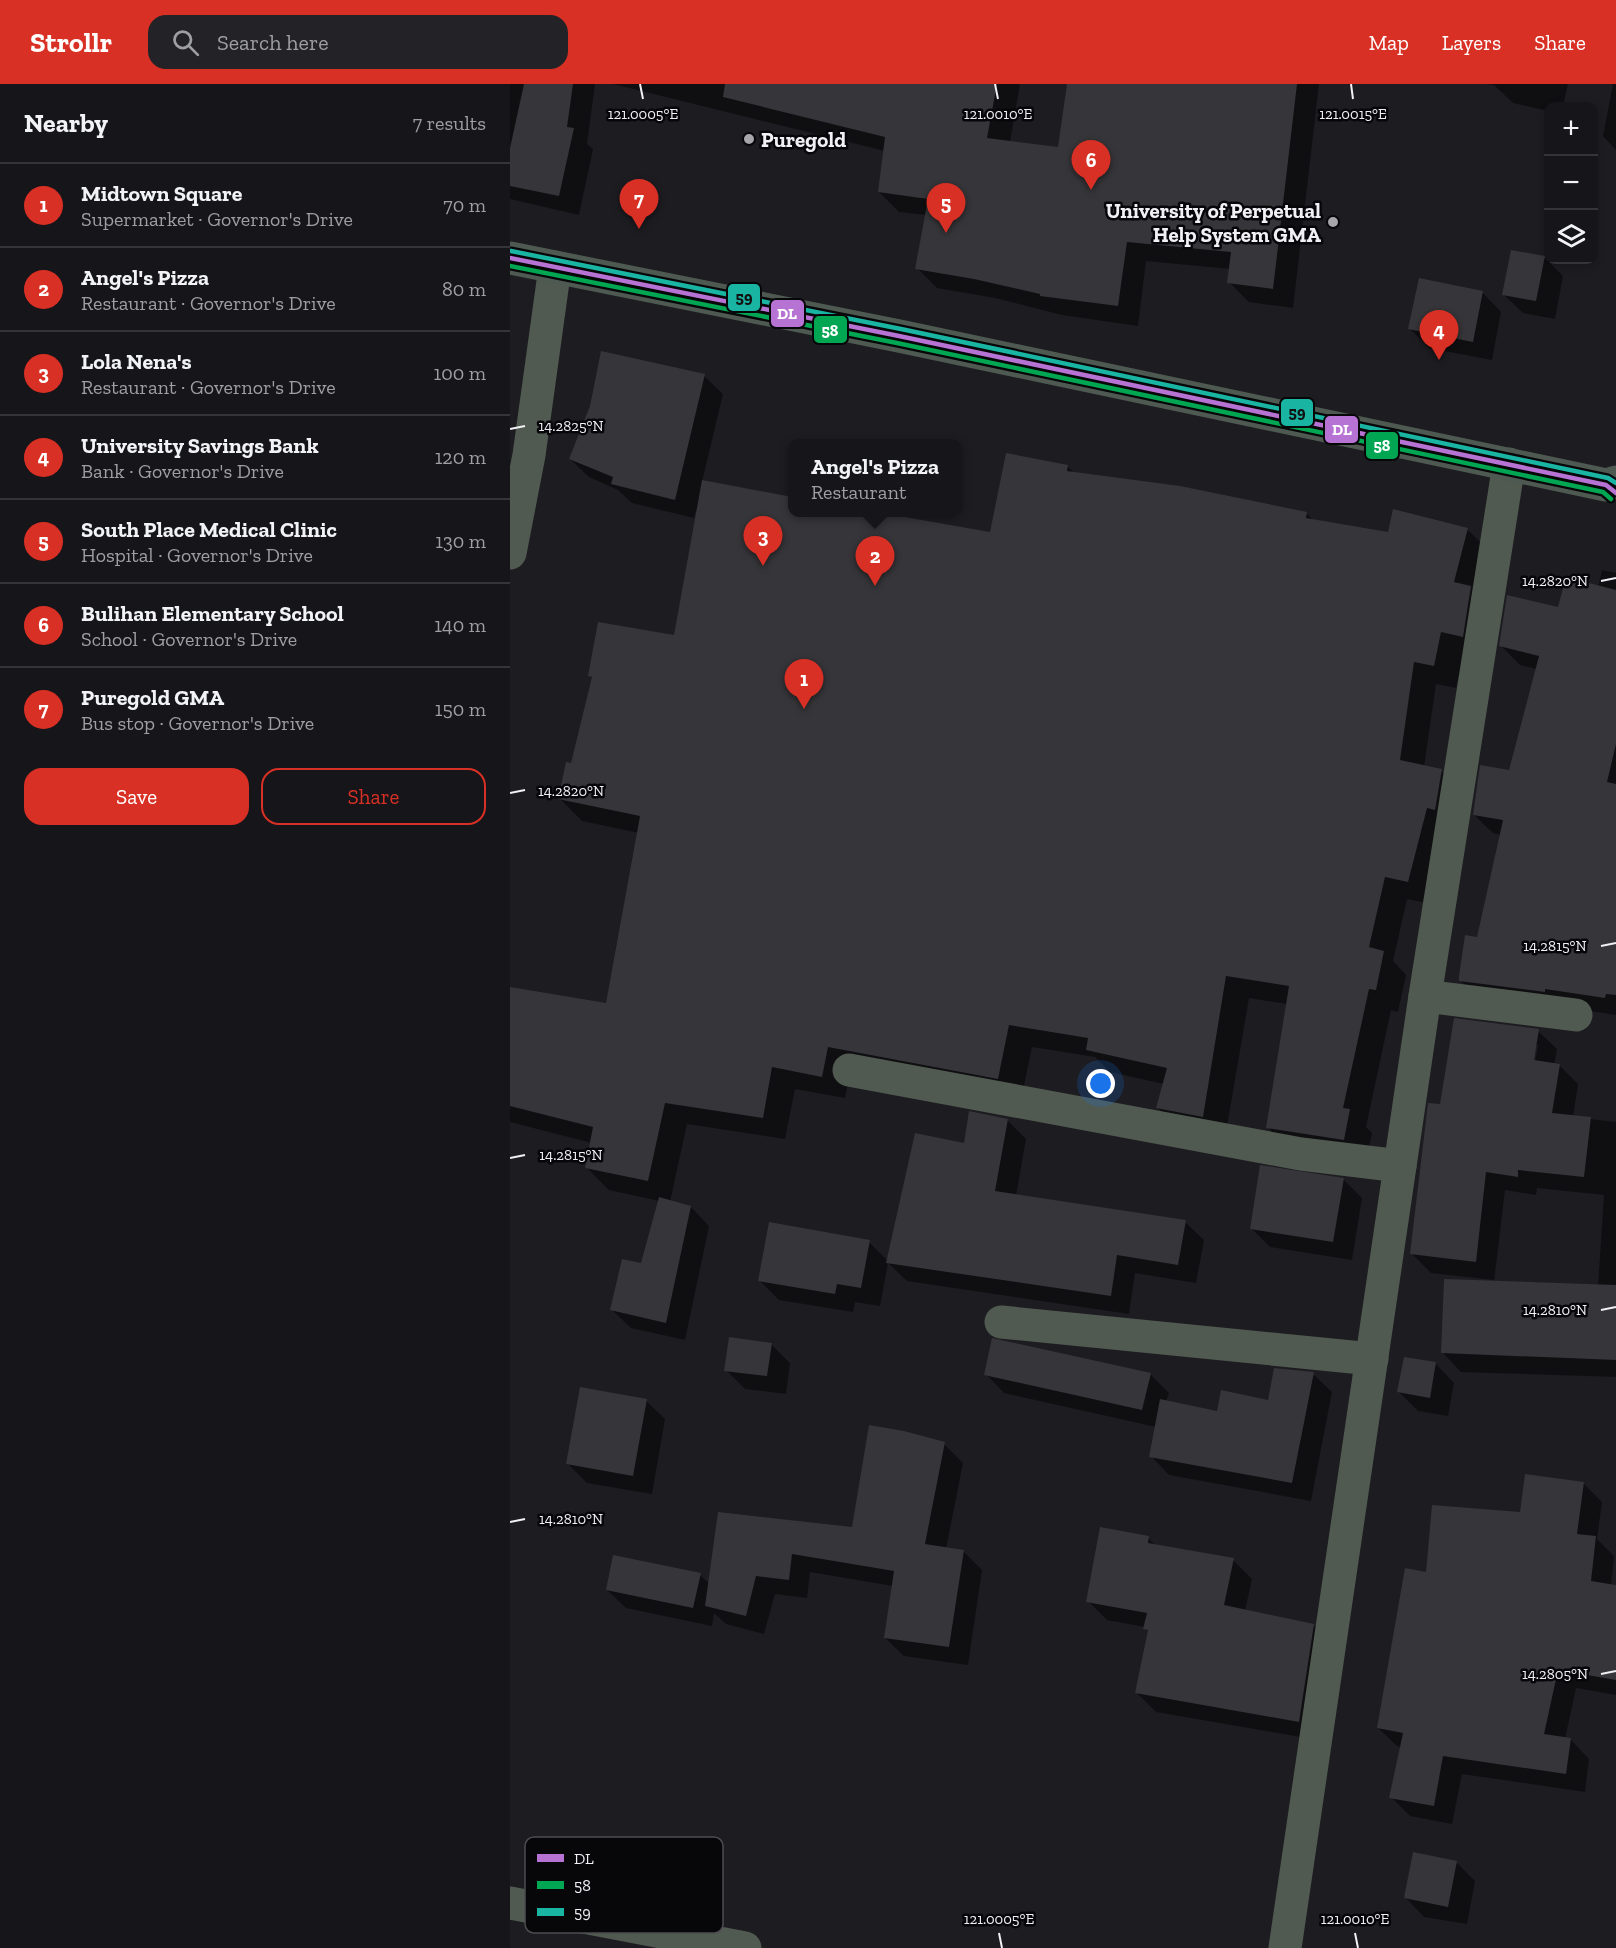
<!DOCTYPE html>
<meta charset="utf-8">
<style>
body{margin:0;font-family:"Zilla Slab",serif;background:#232226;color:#f1f3f6}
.controls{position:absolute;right:18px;top:18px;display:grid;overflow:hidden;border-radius:12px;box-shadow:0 3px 9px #0003}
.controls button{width:54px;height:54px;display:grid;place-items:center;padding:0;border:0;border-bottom:2px solid #353438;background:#161519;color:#f1f3f6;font:30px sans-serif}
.you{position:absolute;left:591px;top:1000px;width:21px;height:21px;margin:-15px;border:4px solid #fff;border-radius:50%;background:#1a73e8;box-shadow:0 0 0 9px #1a73e833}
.badge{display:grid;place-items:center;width:39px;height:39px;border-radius:50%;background:#d93025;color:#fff;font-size:20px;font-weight:700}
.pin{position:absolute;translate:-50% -50px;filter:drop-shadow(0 2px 3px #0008)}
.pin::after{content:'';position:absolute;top:32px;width:21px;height:18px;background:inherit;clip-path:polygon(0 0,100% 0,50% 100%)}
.popup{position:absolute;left:278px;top:355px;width:174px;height:78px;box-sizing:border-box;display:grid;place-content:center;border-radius:12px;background:#161519;filter:drop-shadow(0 2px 4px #0005);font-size:20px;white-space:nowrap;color:#9e9fa2}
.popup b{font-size:22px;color:#f1f3f6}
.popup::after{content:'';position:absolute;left:50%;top:100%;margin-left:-12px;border:12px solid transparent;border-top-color:#161519}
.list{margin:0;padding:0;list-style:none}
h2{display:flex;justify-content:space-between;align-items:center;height:78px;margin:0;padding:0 24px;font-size:26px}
h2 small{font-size:20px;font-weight:400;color:#9e9fa2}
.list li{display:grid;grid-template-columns:39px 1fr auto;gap:18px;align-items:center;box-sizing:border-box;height:84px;padding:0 24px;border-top:2px solid #353438}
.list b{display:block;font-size:22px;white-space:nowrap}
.list p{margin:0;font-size:20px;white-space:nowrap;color:#9e9fa2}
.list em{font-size:20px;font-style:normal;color:#9e9fa2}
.actions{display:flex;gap:12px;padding:18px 24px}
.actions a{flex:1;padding:14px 0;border:2px solid #d93025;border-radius:18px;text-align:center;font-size:21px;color:#d93025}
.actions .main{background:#d93025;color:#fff}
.icon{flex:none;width:33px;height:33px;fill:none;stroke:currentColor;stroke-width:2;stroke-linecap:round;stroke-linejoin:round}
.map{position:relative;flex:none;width:1106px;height:1864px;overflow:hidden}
header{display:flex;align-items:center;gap:36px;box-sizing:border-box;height:84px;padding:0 30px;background:#d93025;color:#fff}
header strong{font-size:28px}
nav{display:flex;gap:33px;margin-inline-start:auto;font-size:21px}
.search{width:420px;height:54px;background:#232226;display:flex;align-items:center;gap:15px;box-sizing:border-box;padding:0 21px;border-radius:18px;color:#9e9fa2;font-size:22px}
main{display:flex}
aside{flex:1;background:#161519}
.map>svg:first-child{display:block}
.shadow{fill:#0007;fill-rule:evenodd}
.building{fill:#363539}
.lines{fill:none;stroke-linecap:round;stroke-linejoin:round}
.minor{stroke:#505a51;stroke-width:33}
.trunk{stroke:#4e5a51;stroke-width:33}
.bus-1-casing{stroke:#070609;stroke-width:9}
.bus-2-casing{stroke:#070609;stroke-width:9}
.bus-3-casing{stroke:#070609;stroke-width:9}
.bus-1{stroke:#b673d3;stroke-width:4.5}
.bus-2{stroke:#00a651;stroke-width:4.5}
.bus-3{stroke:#1ab4a2;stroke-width:4.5}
.ticks{fill:none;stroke:#f1f0f5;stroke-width:2}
.poi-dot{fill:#a7a6ab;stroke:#070609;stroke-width:2}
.labels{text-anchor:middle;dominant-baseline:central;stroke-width:5;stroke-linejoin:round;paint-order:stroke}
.poi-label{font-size:21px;font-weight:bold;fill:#f1f0f5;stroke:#070609;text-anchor:start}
.key{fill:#070609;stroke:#4d4c50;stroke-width:1.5}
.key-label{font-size:16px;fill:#f1f0f5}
.ticks-label{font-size:15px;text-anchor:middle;fill:#f1f0f5;stroke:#070609;stroke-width:5;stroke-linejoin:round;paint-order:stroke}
.line-badge{stroke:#070609;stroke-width:2}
.badge-label{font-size:16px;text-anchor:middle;font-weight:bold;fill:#fff}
.pale-badge-label{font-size:16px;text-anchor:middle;font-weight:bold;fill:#111}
</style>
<header>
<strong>Strollr</strong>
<div class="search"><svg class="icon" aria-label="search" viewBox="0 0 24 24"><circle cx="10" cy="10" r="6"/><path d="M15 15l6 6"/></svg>Search here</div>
<nav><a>Map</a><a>Layers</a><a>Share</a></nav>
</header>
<main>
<aside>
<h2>Nearby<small>7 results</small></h2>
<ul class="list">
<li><span class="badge">1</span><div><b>Midtown Square</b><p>Supermarket · Governor's Drive</p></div><em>70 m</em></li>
<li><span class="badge">2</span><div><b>Angel's Pizza</b><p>Restaurant · Governor's Drive</p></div><em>80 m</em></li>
<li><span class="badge">3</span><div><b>Lola Nena's</b><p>Restaurant · Governor's Drive</p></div><em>100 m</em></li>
<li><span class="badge">4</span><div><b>University Savings Bank</b><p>Bank · Governor's Drive</p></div><em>120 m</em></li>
<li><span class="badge">5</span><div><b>South Place Medical Clinic</b><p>Hospital · Governor's Drive</p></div><em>130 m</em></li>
<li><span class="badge">6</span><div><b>Bulihan Elementary School</b><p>School · Governor's Drive</p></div><em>140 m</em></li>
<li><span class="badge">7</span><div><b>Puregold GMA</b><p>Bus stop · Governor's Drive</p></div><em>150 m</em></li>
</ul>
<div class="actions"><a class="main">Save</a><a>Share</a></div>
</aside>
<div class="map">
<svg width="1106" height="1864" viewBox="0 0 1106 1864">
<rect width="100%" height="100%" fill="#1d1c21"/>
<g class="shadow">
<path d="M0,0h85l-8,60 6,5 -14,66 -69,-16z"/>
<path d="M103,0h407l-10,58 50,7 9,-65h250l-26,224 -44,-6 -20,-20 1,-13 -84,-8 -8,65 -76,-11 -67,-17 -58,-10 -20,-20 9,-53 -27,-3 -20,-20 6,-41z"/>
<path d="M978,0h80l-5,22h-15v5l-35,-8 -19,-18z"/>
<path d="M1103,0h3v66l-13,-14z"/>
<path d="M1034,173l19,19 -8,43 -32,-6 -19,-18z"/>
<path d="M973,209l18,19 -9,48 -63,-12 -19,-19z"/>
<path d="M194,292l19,18 -21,88 90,16v14h81l118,21 76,-67 8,8 231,39 8,8 75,13 78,-5 23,23 -34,136 -20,-4 -12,83 17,4 23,22 -33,111 -24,-5 -14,62 13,14 -8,37 -7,-2 -25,117 6,6 -6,29 -76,-12 -22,-22 19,-124 -38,-6 -24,140 -45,-8 -22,-22 6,-24 -54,-12 -15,-15 -63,-10 -11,53 -170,-31 -6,29 -50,-9 -10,50 -98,-15 -17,78 21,5 18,19 -24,114 -54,-12 -19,-18 30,-45 17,-64 -50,-11 -23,-23 6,-24 -82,-21v-134l97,16 32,-171 -57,-12 -22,-22 12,-34 21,-86 -3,-3 85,-39 23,-127h-2l-2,8 -62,-15 -14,-13 -29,-13 -19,-18z"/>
<path d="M1092,486l14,3v442l-52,-8 -84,-7 -19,-19 17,-43 23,-103 -8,-2 -19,-18 36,-44 27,-102 -17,-4 -19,-19 97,-59z"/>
<path d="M1028,947l19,18 -3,16 6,1 18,18 -5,33 43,5v255l-155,-5 -18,-19 51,-73 -63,-7 -19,-19 29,-148zM1025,961h3l-4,23 -3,-1zM1027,1104l67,7 -6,91 -104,-4 11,-92 31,5z"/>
<path d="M497,1036l19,19 -10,57 169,26 19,18 -8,43 -61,-10 -6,41 -222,-33 -19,-18 -8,43 -25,-4 -2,10 -74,-12 -19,-19 109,-39 19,19 77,-116z"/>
<path d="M833,1095l19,19 -10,62 -82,-13 -19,-19z"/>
<path d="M261,1260l19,19 -4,31 -41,-5 -19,-19z"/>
<path d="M926,1280l18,19 -6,33 -30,-5 -19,-19z"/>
<path d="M476,1290h164l19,19 -3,9 52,10 51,-11 44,-27 19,18 -21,109 -142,-26 -18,-19 5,-29 -152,-34z"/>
<path d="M136,1317l19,18 -13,75 -65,-11 -19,-19z"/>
<path d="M434,1360l19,19 -17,86 17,2 19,19 -14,95 -64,-9 -19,-18 8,-52 -83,-14 -3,26 -32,-4 -11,40 -38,-10 -12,-11 -2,13 -86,-18 -19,-18 93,-15 10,9 143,-55z"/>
<path d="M1073,1399l19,19 -5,37 17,17 -3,29 5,1v109l-40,-7 -11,51 6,1 18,19 -4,33 -123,-18 -10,50 -42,-8 -19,-19 10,-50 -4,-1 -19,-18 50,-154 93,-60z"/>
<path d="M638,1454l8,8 77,14 19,19 -7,32 68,14 19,19 -14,96 -162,-28 -19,-19 12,-60 -4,-6 -38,-7 -19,-19z"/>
<path d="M946,1778l19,19 -8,43 -43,-7 -18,-19z"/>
</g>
<g class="building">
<path d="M14,0h49l-6,43 7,1 -15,68 -49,-10v-38z"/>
<path d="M215,0h272l-10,54 71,9 9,-63h230l-24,205 -46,-6 4,-31 -104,-10 -9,64 -78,-10v-2l-66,-15 -59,-10 13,-70 -50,-7 7,-55 -162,-40z"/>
<path d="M1001,166l34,6 -9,45 -34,-6z"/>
<path d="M909,194l64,13 -10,51 -65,-13z"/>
<path d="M91,267l104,23 -30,126 -64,-16 2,-7 -44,-18 21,-53z"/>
<path d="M496,369l62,12 -1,6 113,15 127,26 -1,6 82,14 5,-23 75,19 -14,54 17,4 -8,51 -22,-5 -7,34 -20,-4 -14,98 42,9 -7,41 -8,-2 -19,74 -23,-5 -16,70 15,4 -8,39 -7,-1 -26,119 7,1 -6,31 -78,-12 23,-142 -63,-10 -23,141 -47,-9 11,-40 -81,-18 2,-12 -79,-13 -11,54 -170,-32 -6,30 -50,-10 -9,51 -98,-15 -17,78 -63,-13 8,-41 -83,-21v-119l96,16 34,-187 -82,-17 8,-37 5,1 21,-86 -4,-1 10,-54 76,13 28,-155 90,17v16h90l108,19z"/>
<path d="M1056,493l50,13v154l-9,38 9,2v211l-10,-1 -1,4 -60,-9v3l-86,-11v-5l6,-41 12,2 26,-117 -30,-5 7,-50 29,5 30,-114 -40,-10 8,-51 51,12z"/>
<path d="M944,934l85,11 -5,31 26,4 -8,49 39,4 -7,60 -66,-7v7l-32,-5 -10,90 -66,-8 18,-151 12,1z"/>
<path d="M459,1027l39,8 -13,72 191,29 -8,45 -61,-10 -6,41 -225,-33 29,-130 49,10z"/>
<path d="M750,1081l84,13 -11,64 -83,-13z"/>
<path d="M149,1113l32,9 -25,117 -56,-13 12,-51 19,4z"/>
<path d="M259,1138l101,18 -9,48 -24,-4 -2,10 -77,-13z"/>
<path d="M934,1195l172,6v75l-175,-7z"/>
<path d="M219,1253l43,6 -5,33 -43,-5z"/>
<path d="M482,1254l159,35 -9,37 -158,-35z"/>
<path d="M894,1273l32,5 -6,36 -33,-6z"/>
<path d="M764,1284l40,4 -22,111 -143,-26 11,-58 57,12 4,-21 47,10z"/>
<path d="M70,1303l67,12 -14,77 -67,-12z"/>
<path d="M359,1341l35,6 41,11 -20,102 39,6 -15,97 -65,-9 10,-67 -102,-17 -3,26 -33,-4 -10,40 -41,-10 13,-94 134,15z"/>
<path d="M1015,1390l59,8 -7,52 19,2 -5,45 25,4v95l-58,-10 -14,64 27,4 -5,36 -123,-18 -9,50 -45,-8 14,-65 -26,-5 28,-160 21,4 6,-67 88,7z"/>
<path d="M590,1443l49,9 -1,7 86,15 -10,47 90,19 -15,98 -164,-29 13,-63 -5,-1 4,-16 -61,-11z"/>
<path d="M103,1471l88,18 -8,35 -87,-18z"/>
<path d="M903,1768l44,9 -9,46 -44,-9z"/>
</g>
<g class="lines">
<g class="minor">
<path d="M0,469l19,-98 26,-188"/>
<path d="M915,912l151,19"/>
<path d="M339,986l452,84 99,12"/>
<path d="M491,1238l371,37"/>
<path d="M0,1819l235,45"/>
<path d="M775,1864l140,-952 84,-532"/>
</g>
<path class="trunk" d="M0,174l389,78 707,149 10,-3"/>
<g class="bus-1-casing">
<path id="bus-1" d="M0,174l389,78 707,149 10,8"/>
</g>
<g class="bus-2-casing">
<path id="bus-2" d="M0,182l387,77 706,149 8,7"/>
</g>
<g class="bus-3-casing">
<path id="bus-3" d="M1,167l390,78 707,149 8,5"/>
</g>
<use href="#bus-1" class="bus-1"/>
<use href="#bus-2" class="bus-2"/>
<use href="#bus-3" class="bus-3"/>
</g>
<path class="ticks" d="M130,0l3,15M485,0l3,15M841,0l2,15M0,345l15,-3M1091,497l15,-3M0,709l15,-3M1091,862l15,-3M0,1074l15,-3M1091,1226l15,-3M0,1438l15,-3M1091,1590l15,-3M489,1849l3,15M845,1849l3,15"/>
<g class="poi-dot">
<circle cx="239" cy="55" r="6"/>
<circle cx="823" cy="138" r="6"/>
</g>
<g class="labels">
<g class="poi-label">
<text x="251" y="55">Puregold</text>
<text x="811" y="126" text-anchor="end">University of Perpetual<tspan x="811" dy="24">Help System GMA</tspan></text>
</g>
</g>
<rect x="15" y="1753" width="198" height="96" rx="9" class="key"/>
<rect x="27" y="1770" width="27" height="8" fill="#b673d3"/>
<rect x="27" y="1797" width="27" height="8" fill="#00a651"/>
<rect x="27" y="1824" width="27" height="8" fill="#1ab4a2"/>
<g class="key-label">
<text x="64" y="1780">DL</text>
<text x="64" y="1807">58</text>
<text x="64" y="1834">59</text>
</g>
<g class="ticks-label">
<text x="133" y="35">121.0005°E</text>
<text x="488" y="35">121.0010°E</text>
<text x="843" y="35">121.0015°E</text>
<text x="61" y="347">14.2825°N</text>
<text x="1045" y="502">14.2820°N</text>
<text x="61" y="712">14.2820°N</text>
<text x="1045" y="867">14.2815°N</text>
<text x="61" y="1076">14.2815°N</text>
<text x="1045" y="1231">14.2810°N</text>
<text x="61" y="1440">14.2810°N</text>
<text x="1045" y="1595">14.2805°N</text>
<text x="489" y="1840">121.0005°E</text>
<text x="845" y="1840">121.0010°E</text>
</g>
<g class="line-badge">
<rect x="217" y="199" width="34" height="29" rx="6" fill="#1ab4a2"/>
<rect x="260" y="215" width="35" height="29" rx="6" fill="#b673d3"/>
<rect x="303" y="231" width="35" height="29" rx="6" fill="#00a651"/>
<rect x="770" y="314" width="34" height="29" rx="6" fill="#1ab4a2"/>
<rect x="814" y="331" width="35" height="29" rx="6" fill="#b673d3"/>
<rect x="855" y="347" width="34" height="29" rx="6" fill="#00a651"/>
</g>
<g class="badge-label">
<text x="277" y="235">DL</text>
<text x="320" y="252">58</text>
<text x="832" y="351">DL</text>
<text x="872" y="367">58</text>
</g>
<g class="pale-badge-label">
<text x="234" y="219">59</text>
<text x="787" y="334">59</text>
</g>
</svg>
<div class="controls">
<button>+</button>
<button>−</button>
<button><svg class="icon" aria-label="layers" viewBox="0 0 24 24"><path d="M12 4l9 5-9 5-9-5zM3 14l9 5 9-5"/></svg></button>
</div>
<div class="you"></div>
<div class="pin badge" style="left:294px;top:625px">1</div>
<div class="pin badge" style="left:365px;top:502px">2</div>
<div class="popup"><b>Angel's Pizza</b>Restaurant</div>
<div class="pin badge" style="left:253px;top:482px">3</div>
<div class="pin badge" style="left:929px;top:276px">4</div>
<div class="pin badge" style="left:436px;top:149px">5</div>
<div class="pin badge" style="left:581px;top:106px">6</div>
<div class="pin badge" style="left:129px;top:145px">7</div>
</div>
</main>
